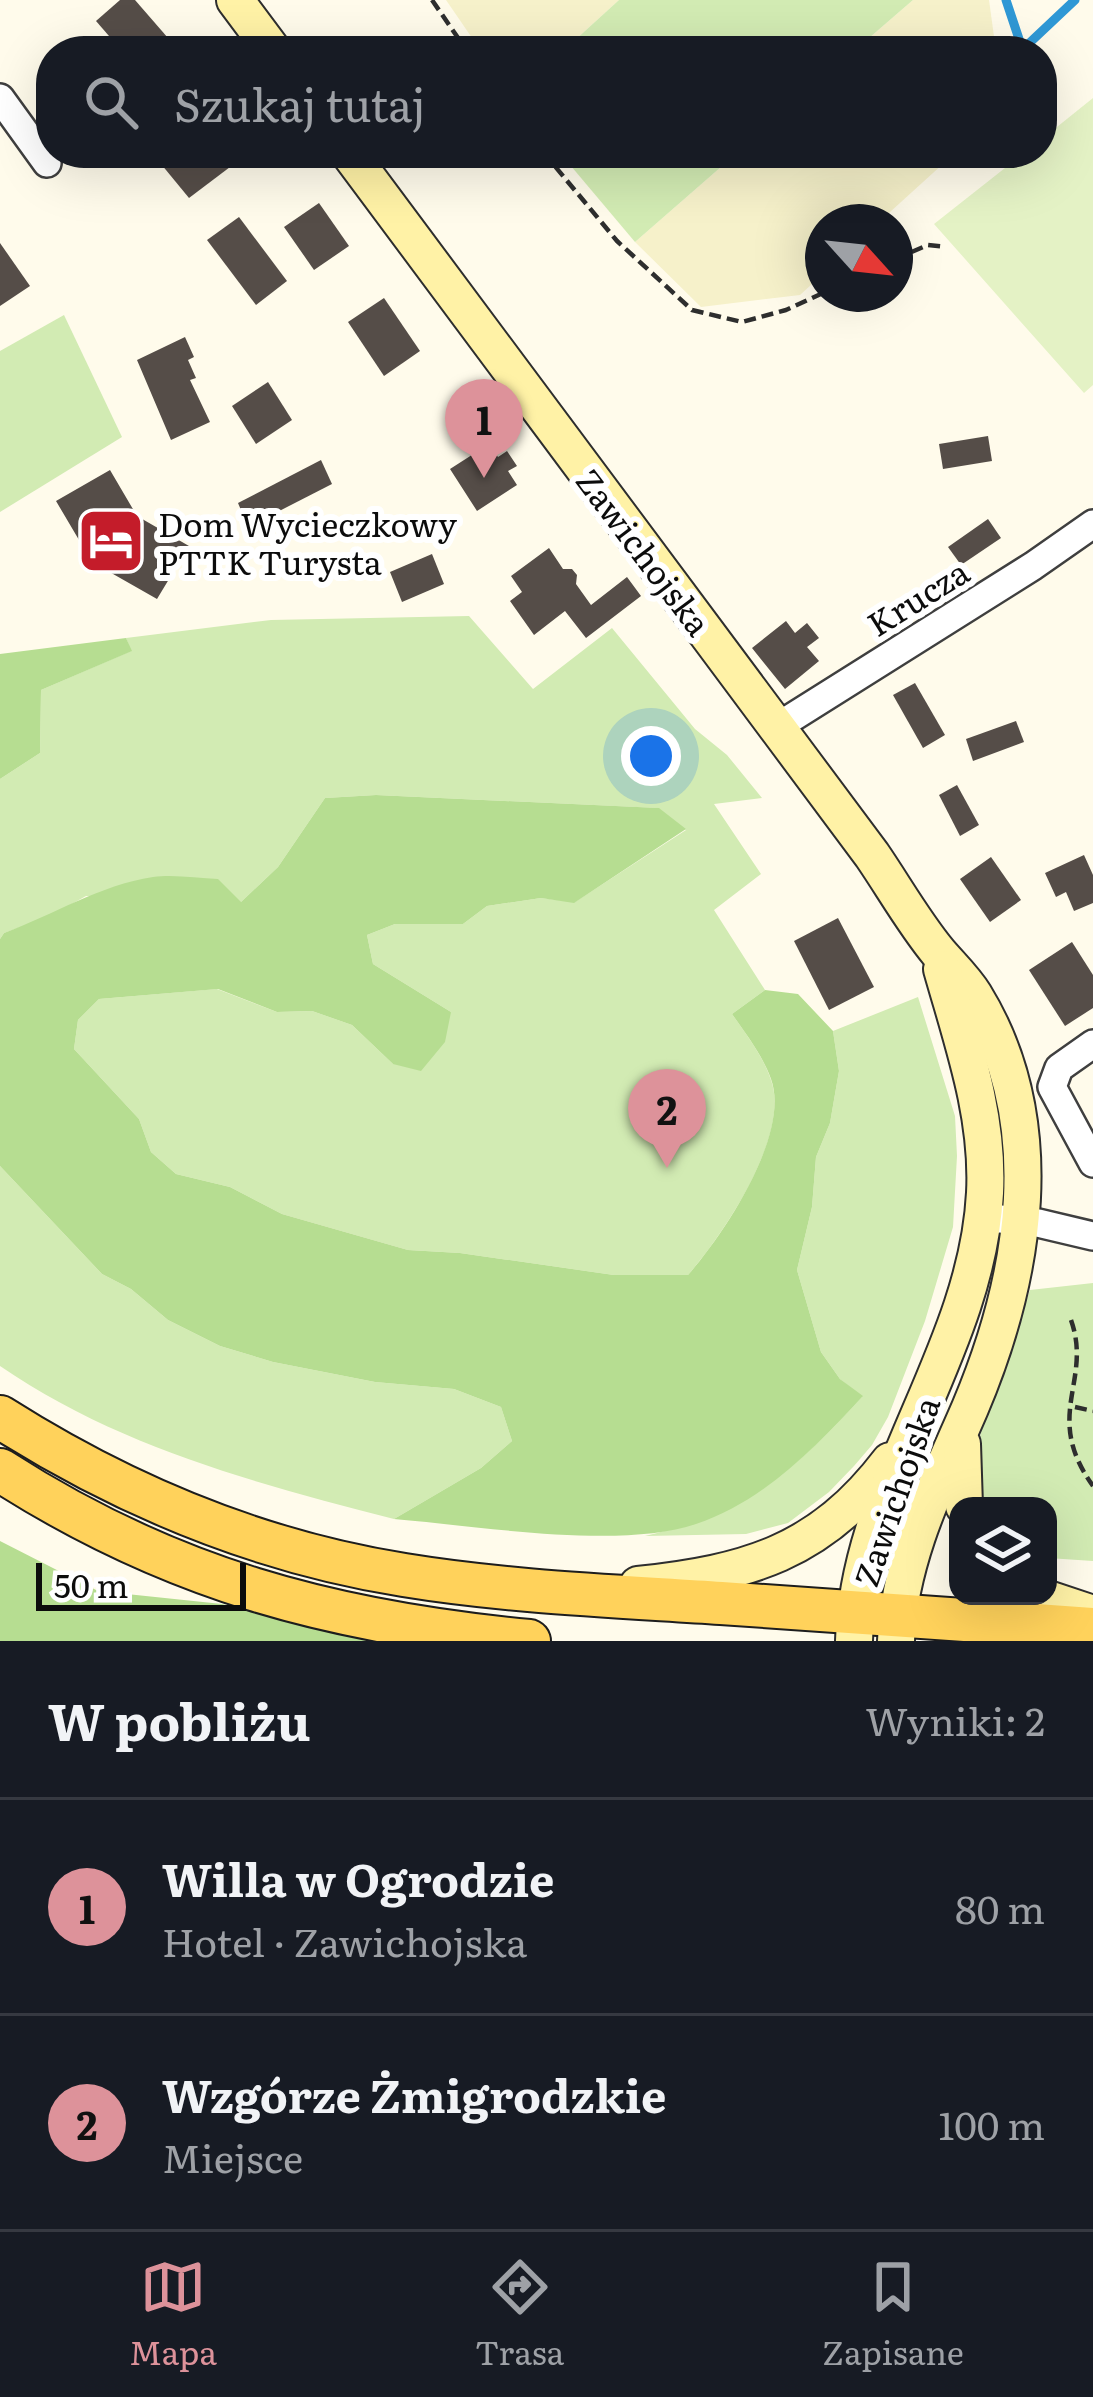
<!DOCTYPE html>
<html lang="pl">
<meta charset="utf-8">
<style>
body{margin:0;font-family:Literata,serif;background:#20242c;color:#f1f3f6}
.controls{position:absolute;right:36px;bottom:36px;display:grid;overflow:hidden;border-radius:24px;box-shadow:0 12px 48px #0002}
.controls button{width:108px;height:108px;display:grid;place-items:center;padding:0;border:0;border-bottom:3px solid #363941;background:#171b24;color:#f1f3f6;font:60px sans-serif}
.compass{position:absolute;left:805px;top:204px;width:108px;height:108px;border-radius:50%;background:#171b24;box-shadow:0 12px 48px #0002;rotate:117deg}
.scale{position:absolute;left:36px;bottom:30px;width:210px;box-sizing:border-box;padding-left:12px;border:6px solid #0c0c0c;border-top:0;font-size:33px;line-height:42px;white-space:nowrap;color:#0c0c0c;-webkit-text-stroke:9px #fff;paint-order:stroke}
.you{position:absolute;left:651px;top:756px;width:42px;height:42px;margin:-30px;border:9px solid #fff;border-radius:50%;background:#1a73e8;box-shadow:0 0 0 18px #1a73e833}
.badge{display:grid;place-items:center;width:78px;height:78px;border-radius:50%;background:#dd929a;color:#111;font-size:39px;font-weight:700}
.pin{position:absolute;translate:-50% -99px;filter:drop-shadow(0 3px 6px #0008)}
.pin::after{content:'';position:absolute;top:63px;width:42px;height:36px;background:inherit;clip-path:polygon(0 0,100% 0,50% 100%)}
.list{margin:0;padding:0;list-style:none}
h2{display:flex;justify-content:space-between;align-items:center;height:156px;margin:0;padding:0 48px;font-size:51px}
h2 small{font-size:39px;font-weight:400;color:#9ea1a6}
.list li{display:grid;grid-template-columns:78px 1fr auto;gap:36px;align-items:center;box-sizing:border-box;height:216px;padding:0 48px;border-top:3px solid #363941}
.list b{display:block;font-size:45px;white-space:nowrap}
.list p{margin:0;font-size:39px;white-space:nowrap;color:#9ea1a6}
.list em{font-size:39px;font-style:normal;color:#9ea1a6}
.icon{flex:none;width:66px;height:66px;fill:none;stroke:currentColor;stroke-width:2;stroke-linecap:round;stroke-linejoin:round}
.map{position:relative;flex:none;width:1093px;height:1641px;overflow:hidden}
.search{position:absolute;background:#171b24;box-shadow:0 12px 48px #0002;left:36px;right:36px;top:36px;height:132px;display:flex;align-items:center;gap:30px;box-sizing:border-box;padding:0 42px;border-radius:48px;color:#9ea1a6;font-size:45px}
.sheet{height:588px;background:#171b24}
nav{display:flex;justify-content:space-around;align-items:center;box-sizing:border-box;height:168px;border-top:3px solid #363941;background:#171b24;font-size:33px;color:#9ea1a6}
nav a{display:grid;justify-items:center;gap:6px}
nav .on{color:#dd929a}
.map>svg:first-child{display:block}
.farmland{fill:#f6f1ca}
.green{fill:#d2ebb3}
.forest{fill:#b6dd91}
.pitch{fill:#e4f2c5}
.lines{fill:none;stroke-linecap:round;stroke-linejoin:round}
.stream{stroke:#2f98d5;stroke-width:9}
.building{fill:#554d48}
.street-casing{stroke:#3f3f3f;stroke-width:32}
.secondary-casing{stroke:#2e2e2e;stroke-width:40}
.primary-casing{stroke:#1d1d1d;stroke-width:46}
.path{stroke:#2e2e2e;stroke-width:4.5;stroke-dasharray:12 6;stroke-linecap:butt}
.street{stroke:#fff;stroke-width:27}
.secondary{stroke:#fff2a6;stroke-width:36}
.primary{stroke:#ffd25b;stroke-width:42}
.labels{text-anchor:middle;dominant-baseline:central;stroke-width:12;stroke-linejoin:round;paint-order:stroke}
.poi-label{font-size:33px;fill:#0c0c0c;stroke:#fff;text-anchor:start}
.street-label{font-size:33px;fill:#0c0c0c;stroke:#fff}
</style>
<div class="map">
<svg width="1093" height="1641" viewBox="0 0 1093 1641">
<rect width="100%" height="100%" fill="#fffbeb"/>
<g class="farmland">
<path d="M446,0h173l-56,51h-82z"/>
<path d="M913,0h76l7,51h-142z"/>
<path d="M737,153h218l-76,69h-56v52l-23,21 -99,12 -66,-65z"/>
</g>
<g class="green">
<path d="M619,0h294l-59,51h-291z"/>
<path d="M560,153h177l-102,89z"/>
<path d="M64,315l58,122 -122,75v-161z"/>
<path d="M469,616l64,73 79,-61 83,101 32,26 35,43 -48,6 47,70 -47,36 51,80 -33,24c14,20 31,42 39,66 20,55 -48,155 -83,195h-74l-154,-22 -52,-3 -126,-36 -52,-27 -54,-13 -25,-22 -12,-33 -65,-70 4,-29 21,-21 118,-10 60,23 35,-1 40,14 41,39 58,-52 -78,-48 -6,-29 28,-11h68l24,-18 54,-8 34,4 111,-72 -28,-22 -282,-13 -51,3 -47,69 -38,36 -154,-7 -37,21 -45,16 -4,6v-160l40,-26 1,-63 90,-39 -5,-13 145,-18z"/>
<path d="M918,997l37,119 2,40 -4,71 -28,94 -37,96 -16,28 -18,21 -25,26 -41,31 -42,11 -101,2c101,-24 149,-65 217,-139l-22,-18 -19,-27 -24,-82 15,-63 4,-50 14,-34 9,-52 -6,-40z"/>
<path d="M0,1166l102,108 29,15 37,31 52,26 53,16 102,20 79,7 47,18 11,34 -31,27 -87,51c-136,-35 -276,-72 -394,-153z"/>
<path d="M1093,1283v278l-45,-3v-52h-70l-6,-34 9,-40 49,-142z"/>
</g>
<g class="forest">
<path d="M126,638l6,13 -91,39 -1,63 -40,26v-125z"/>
<path d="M376,795l283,13 27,21 -112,74 -33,-5 -54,8 -24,18h-68l-28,11 6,29 78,48 -6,30 -24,29 -28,-7 -41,-39 -40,-14 -35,1 -59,-23 -119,10 -21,21 -4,29 65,70 12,33 25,22 54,13 52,27 126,36 52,3 154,22h74c35,-39 103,-141 83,-196 -8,-23 -25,-45 -39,-65l33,-24 33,4 35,37 6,40 -9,52 -14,34 -4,50 -15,63 24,82 19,27 23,17c-47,51 -99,105 -167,128 -76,26 -218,2 -302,-5l87,-51 31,-27 -11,-34 -47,-18 -79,-7 -102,-20 -53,-16 -52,-26 -37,-31 -29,-15 -102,-108v-227l4,-6c49,-18 96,-48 149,-56 20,-3 44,1 65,2l23,23 37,-35 47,-69z"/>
<path d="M0,1541l98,50 124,13 151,37h-373z"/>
</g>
<path class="pitch" d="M1093,98v287l-9,8 -150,-169 90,-71h18v-14z"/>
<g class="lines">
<g class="stream">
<path d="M1006,0l17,51"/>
<path d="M1023,49l52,-49"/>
<path d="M1042,107l6,17"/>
</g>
</g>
<g class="building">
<path d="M120,0h15l33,38 -15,13h-31l-26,-30z"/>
<path d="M152,153h73l9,11 -45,34z"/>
<path d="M319,203l30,43 -35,24 -30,-43z"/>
<path d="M239,217l48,64 -31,24 -49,-65z"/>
<path d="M0,243l30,43 -30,20z"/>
<path d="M384,298l36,53 -36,25 -36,-54z"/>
<path d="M185,337l9,20 -6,3 8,18 -6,2 20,42 -39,18 -34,-80z"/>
<path d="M268,382l24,38 -36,24 -24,-38z"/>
<path d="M988,436l4,25 -49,8 -4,-25z"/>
<path d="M489,444l9,13 9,-6 10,15 -9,5 9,14 -40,26 -27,-42z"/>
<path d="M321,460l11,24 -84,43 -10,-24z"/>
<path d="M110,470l27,46 52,30 -32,53 -65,-37 -36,-61z"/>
<path d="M988,519l13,19 -40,27 -13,-18z"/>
<path d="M549,548l14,21h9l5,6 -1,9 15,21 36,-28 14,19 -55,42 -21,-27 -31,24 -24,-34 12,-9 -11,-16z"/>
<path d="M432,554l12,30 -42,18 -12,-30z"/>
<path d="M786,621l9,12 12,-10 12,15 -12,9 12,14 -34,28 -33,-41z"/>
<path d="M915,683l30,52 -22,13 -30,-53z"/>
<path d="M1016,721l8,21 -51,19 -7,-22z"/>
<path d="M957,785l22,40 -19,11 -21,-41z"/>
<path d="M1084,855l9,20v28l-19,8 -8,-19 -10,5 -11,-24z"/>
<path d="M991,857l30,43 -31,22 -30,-43z"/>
<path d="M838,918l36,69 -45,23 -35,-69z"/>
<path d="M1072,942l21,33v33l-28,18 -36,-56z"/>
</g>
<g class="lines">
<g class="street-casing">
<g id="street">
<path d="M0,98l47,65"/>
<path d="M777,727l256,-161 60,-42"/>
<path d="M1093,1044l-34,24 -7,19 41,76"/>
<path d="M982,1217l56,6 55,13"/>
</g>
</g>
<g class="secondary-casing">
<g id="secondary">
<path d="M235,0l38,51"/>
<path d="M349,153l523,702c22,32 42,68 67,98 12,14 25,26 35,42 78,127 51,283 -4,413 -32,74 -71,151 -74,233"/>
<path d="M962,1444l2,62"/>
<path d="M638,1585c110,-12 182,-32 252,-124"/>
<path d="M1039,1596l54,18"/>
<path d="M854,1641c4,-157 123,-290 131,-448 4,-77 -22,-150 -43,-224"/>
</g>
</g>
<g class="primary-casing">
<g id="primary">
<path d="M0,1417c123,78 260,135 404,158 104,17 211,21 317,28 124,8 248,17 372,26"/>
<path d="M0,1470c169,109 331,152 529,171"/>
</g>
</g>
<g class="path">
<path d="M432,0l35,51"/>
<path d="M544,153l73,88 75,69 50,12 44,-12 37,-17"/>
<path d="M895,259l33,-14 18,2"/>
<path d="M1071,1320c22,62 -29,95 22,166"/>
<path d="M1075,1407l18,4"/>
</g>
<use href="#street" class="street"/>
<use href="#secondary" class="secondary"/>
<use href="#primary" class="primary"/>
</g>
<defs>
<g id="hotel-square" transform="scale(3.45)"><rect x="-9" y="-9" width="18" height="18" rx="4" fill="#c41c2a" stroke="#fff"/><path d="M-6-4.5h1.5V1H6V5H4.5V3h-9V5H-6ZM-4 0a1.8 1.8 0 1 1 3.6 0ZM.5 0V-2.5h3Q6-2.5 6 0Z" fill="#fff"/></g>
</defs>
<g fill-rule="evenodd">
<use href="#hotel-square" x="111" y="541"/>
</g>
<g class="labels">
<g class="poi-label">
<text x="158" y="522">Dom Wycieczkowy<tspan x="158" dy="38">PTTK Turysta</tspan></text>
</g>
<g class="street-label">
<text transform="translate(645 551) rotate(53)">Zawichojska</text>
<text transform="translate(917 596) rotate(-32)">Krucza</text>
<text transform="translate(895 1491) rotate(-71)">Zawichojska</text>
</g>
</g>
</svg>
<div class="controls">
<button><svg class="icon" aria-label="layers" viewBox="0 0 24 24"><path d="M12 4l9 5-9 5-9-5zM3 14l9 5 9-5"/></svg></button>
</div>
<svg class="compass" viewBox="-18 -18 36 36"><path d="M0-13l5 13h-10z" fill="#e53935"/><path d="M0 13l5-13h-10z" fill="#9ea1a6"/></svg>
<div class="scale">50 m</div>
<div class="you"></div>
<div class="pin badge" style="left:484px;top:478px">1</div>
<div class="pin badge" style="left:667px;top:1168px">2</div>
<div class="search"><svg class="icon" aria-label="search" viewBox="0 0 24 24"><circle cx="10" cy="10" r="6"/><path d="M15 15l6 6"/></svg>Szukaj tutaj</div>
</div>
<section class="sheet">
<h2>W pobliżu<small>Wyniki: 2</small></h2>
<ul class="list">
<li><span class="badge">1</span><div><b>Willa w Ogrodzie</b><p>Hotel · Zawichojska</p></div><em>80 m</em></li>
<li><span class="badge">2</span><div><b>Wzgórze Żmigrodzkie</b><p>Miejsce</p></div><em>100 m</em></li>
</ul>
</section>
<nav>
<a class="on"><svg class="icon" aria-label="map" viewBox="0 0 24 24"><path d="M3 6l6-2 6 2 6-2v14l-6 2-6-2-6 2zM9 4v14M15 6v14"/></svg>Mapa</a>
<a><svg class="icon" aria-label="directions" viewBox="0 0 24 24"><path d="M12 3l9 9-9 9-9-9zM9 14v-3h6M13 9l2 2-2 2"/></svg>Trasa</a>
<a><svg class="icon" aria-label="saved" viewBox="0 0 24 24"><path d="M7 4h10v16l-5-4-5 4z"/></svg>Zapisane</a>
</nav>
